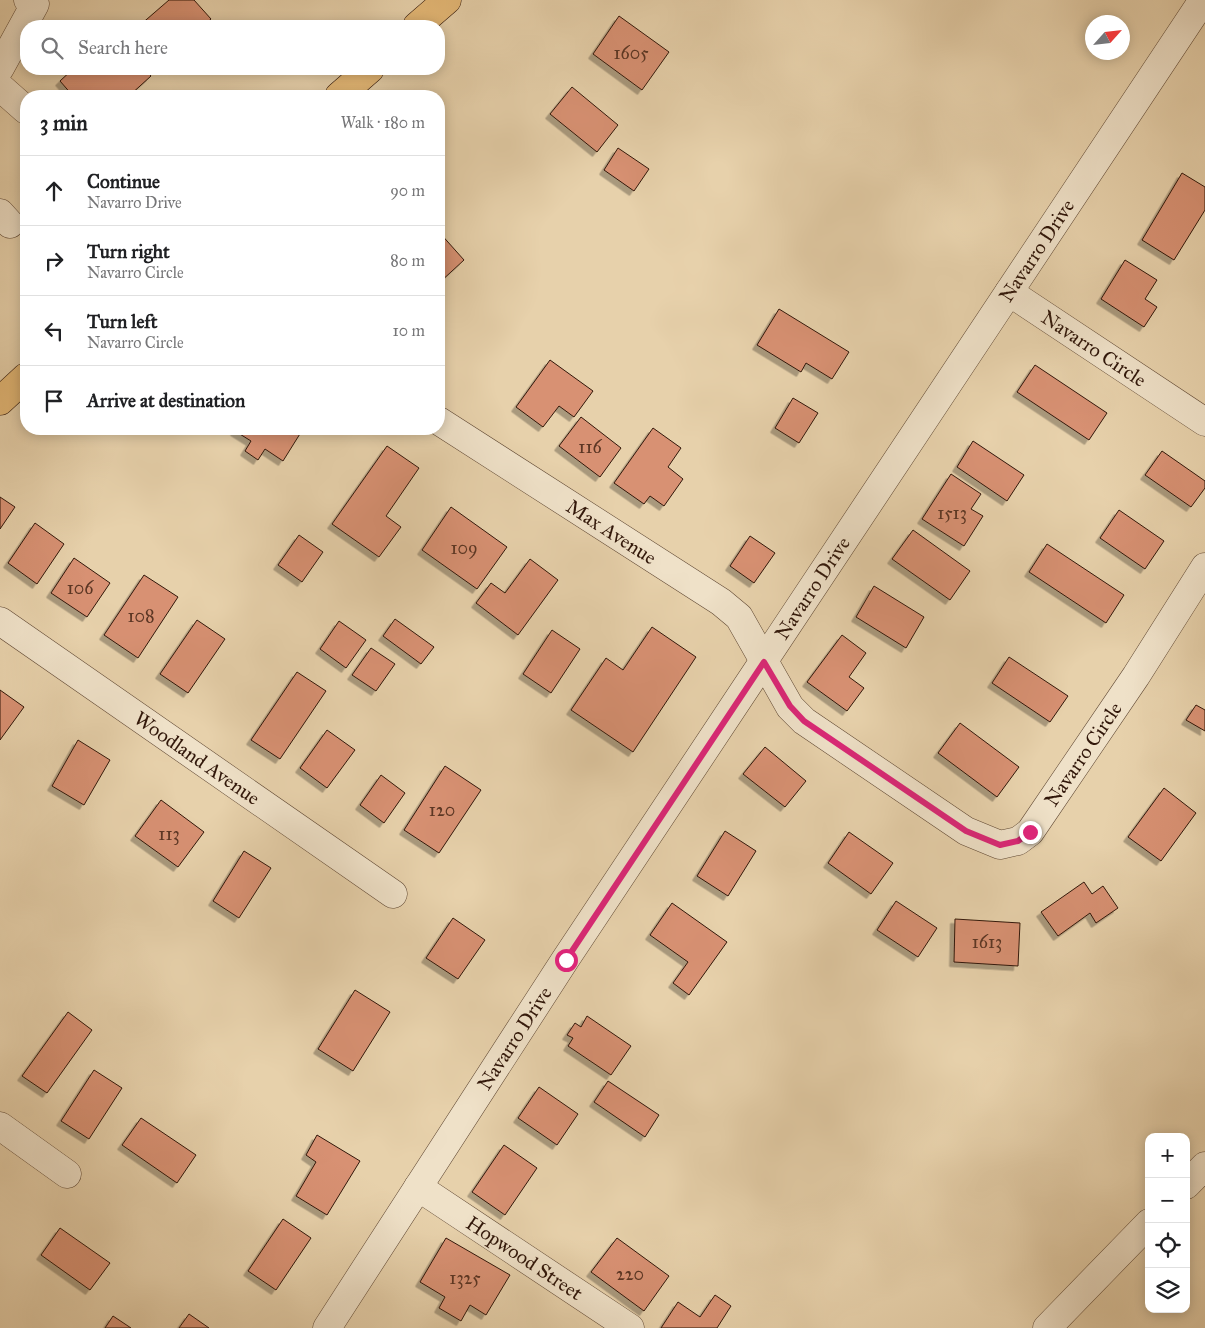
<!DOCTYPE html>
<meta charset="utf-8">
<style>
body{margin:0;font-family:"IM FELL Great Primer",serif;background:#f2f2f2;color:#202124}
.controls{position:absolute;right:15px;bottom:15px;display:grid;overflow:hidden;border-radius:10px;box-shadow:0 2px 12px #0003}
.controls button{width:45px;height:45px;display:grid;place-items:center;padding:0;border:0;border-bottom:1px solid #e0e0e0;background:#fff;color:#202124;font:25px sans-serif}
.compass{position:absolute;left:1085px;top:15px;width:45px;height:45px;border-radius:50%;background:#fff;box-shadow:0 2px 12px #0003;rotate:63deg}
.stop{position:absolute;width:15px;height:15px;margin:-11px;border:4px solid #db2777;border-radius:50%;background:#fff}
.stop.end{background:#db2777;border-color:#fff;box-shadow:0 1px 5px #0008}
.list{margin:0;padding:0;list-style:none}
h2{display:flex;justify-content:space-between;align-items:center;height:65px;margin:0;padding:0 20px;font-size:21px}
h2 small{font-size:16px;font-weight:400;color:#757577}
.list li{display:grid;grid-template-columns:32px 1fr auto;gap:15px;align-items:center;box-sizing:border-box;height:70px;padding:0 20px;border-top:1px solid #e0e0e0}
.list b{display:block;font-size:19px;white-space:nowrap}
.list p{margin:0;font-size:16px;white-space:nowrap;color:#757577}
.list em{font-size:16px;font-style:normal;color:#757577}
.icon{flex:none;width:28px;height:28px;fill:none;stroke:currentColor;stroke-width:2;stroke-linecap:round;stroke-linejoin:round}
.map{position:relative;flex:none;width:1205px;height:1328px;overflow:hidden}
.search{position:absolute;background:#fff;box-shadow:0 2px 12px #0003;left:20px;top:20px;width:425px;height:55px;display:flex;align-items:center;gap:12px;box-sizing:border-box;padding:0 18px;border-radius:20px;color:#757577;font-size:19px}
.panel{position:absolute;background:#fff;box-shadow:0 2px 12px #0003;left:20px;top:90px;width:425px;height:345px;border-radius:20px}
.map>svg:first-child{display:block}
.building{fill:#d89173;stroke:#31170a;filter:url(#shadow)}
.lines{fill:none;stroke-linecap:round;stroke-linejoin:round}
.minor-casing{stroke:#5e4632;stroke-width:29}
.major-casing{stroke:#31170a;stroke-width:29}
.minor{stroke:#efe1c8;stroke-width:28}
.major{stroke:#e4b876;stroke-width:28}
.route{stroke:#db2777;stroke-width:6}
.labels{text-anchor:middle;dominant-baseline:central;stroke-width:4.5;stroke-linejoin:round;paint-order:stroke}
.number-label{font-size:18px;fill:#5b3624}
.street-label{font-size:20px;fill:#31170a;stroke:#efe1c8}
</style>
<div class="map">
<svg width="1205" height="1328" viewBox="0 0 1205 1328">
<defs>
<filter id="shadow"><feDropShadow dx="-4.5" dy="4.5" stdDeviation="0" flood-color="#0004"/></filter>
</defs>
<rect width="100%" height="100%" fill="#e7d1ab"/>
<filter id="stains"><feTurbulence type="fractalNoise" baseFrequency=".004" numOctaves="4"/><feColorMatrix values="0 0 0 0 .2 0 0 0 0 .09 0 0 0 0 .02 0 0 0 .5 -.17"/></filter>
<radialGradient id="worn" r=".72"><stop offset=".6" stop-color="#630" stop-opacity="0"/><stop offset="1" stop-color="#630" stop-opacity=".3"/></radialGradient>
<g class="building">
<path d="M169,0h25l17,19 -8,7h-64z"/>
<path d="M619,16l50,36 -27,38 -49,-36z"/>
<path d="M73,69h72l6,7 -22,20h-56l-13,-15z"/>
<path d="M572,87l46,38 -21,27 -47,-38z"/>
<path d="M618,148l31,21 -15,22 -30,-21z"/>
<path d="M1182,173l23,14v23l-31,50 -32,-20z"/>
<path d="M439,232l25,28 -25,23z"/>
<path d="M1125,260l32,20 -12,19 12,8 -13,20 -43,-28z"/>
<path d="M779,309l70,43 -17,27 -26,-16 -5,9 -44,-27z"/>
<path d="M550,360l43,31 -19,26 -15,-11 -16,21 -27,-20z"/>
<path d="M1035,365l72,48 -18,27 -72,-48z"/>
<path d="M793,398l25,15 -19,30 -24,-15z"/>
<path d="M581,417l40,31 -21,29 -41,-31z"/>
<path d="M653,428l28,20 -13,19 15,12 -19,27 -14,-10 -6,8 -30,-21z"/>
<path d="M236,429h67l-20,32 -18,-12 -7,11 -13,-9 6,-10 -16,-10z"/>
<path d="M973,441l51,34 -17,26 -50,-34z"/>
<path d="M387,446l32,22 -33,48 15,11 -22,30 -47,-33z"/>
<path d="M1162,451l43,30v7l-14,19 -46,-32z"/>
<path d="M951,474l30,20 -10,15 12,7 -19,30 -42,-27z"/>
<path d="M0,497l15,10 -15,22z"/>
<path d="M451,507l56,40 -30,42 -55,-39z"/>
<path d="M1119,510l45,31 -19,28 -45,-31z"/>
<path d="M35,523l29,21 -27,40 -29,-21z"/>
<path d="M913,530l57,41 -20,29 -58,-41z"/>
<path d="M299,535l24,17 -21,30 -24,-17z"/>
<path d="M750,536l25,17 -21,30 -24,-17z"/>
<path d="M1047,544l77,51 -18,28 -77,-51z"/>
<path d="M74,558l36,25 -23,34 -36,-24z"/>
<path d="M530,559l28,21 -40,55 -42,-32 15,-20 14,10z"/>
<path d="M144,575l34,22 -40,61 -34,-23z"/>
<path d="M874,586l50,31 -18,31 -50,-31z"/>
<path d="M395,619l39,28 -13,17 -38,-28z"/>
<path d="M197,620l28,19 -37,54 -28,-19z"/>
<path d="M339,621l27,19 -20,28 -26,-19z"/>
<path d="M652,627l44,30 -63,95 -62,-42 35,-52 17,12z"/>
<path d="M552,630l28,19 -29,44 -28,-19z"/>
<path d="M842,635l24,18 -17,24 15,11 -17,23 -40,-29z"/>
<path d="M371,648l24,16 -19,27 -24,-16z"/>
<path d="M1009,657l59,39 -18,26 -58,-39z"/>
<path d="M297,672l29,19 -46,68 -29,-19z"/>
<path d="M0,690l24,17 -24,33z"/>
<path d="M1196,705l9,5v21l-19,-11z"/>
<path d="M960,723l59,44 -22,30 -59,-44z"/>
<path d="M327,730l28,20 -28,38 -27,-20z"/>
<path d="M78,740l32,20 -26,45 -32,-19z"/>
<path d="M765,747l41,34 -21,26 -42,-33z"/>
<path d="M445,766l36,24 -42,63 -35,-23z"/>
<path d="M381,775l24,18 -21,30 -24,-18z"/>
<path d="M1164,788l32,25 -35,48 -33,-24z"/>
<path d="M161,800l43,32 -26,35 -43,-31z"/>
<path d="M725,831l31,20 -28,45 -31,-20z"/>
<path d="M849,832l44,31 -22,31 -43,-31z"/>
<path d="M244,851l27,17 -32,50 -26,-17z"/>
<path d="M1084,882l8,12 11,-8 15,22 -22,15 -6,-10 -32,23 -17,-24z"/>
<path d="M896,901l41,27 -19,29 -41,-27z"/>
<path d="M672,903l55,39 -38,53 -16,-12 15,-21 -38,-27z"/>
<path d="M453,918l32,22 -27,39 -32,-21z"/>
<path d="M955,919l65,4 -2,43 -64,-4z"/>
<path d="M355,990l35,22 -37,59 -35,-22z"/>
<path d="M68,1012l24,18 -45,63 -25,-17z"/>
<path d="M587,1016l44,30 -20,29 -43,-29 5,-8 -6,-3 8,-12 6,4z"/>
<path d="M94,1070l28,18 -33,51 -28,-18z"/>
<path d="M608,1081l51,34 -14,22 -51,-35z"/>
<path d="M539,1087l39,27 -21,31 -39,-27z"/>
<path d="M141,1118l55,37 -19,28 -55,-38z"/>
<path d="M317,1135l43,26 -33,54 -31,-19 20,-34 -10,-7z"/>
<path d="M504,1145l33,23 -32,47 -33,-23z"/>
<path d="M283,1219l28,19 -35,52 -28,-19z"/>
<path d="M60,1228l50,35 -20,27 -49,-35z"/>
<path d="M446,1238l64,37 -24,40 -16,-10 -9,16 -22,-13 6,-11 -25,-15z"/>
<path d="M617,1238l52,38 -25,35 -53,-39z"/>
<path d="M715,1295l16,11 -14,22h-56l17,-26 22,15z"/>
<path d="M189,1314l20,14h-30z"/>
<path d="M113,1316l18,12h-26z"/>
</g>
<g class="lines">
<g class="minor-casing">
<g id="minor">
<path d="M0,68l35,-64 -7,-4"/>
<path d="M0,87l26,23"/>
<path d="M0,213l10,11"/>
<path id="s1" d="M1009,292l196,130"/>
<path id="s2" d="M439,421l282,181 18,15 51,90 14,14 162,110 34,14 18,-4 12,-9 106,-156 69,-109"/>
<path id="s3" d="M0,621l393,273"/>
<path d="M0,1126l67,48"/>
<path d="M1186,1185l19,-19"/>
<path id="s4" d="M418,1187l212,141"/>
<path id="s5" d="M327,1328l238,-368 638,-960"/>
<path d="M1047,1328l102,-105"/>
</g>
</g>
<g class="major-casing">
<g id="major">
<path d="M417,26l30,-26"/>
<path d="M339,96l31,-27"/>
<path d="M0,401l26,-24"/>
</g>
</g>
<use href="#minor" class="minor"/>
<use href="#major" class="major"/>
</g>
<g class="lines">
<path class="route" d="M566,960l198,-298 26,44 14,15 162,110 34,14 18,-4 12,-9"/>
</g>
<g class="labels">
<g class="number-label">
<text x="631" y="53">1605</text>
<text x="590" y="447">116</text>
<text x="952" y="513">1513</text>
<text x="464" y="548">109</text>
<text x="80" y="588">106</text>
<text x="141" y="616">108</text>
<text x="442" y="810">120</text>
<text x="169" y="834">113</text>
<text x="987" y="942">1613</text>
<text x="630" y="1274">220</text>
<text x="465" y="1278">1325</text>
</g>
<g class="street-label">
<text stroke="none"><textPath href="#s5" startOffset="1290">Navarro Drive</textPath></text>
<text stroke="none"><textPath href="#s1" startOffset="102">Navarro Circle</textPath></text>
<text stroke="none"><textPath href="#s2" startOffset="205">Max Avenue</textPath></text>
<text stroke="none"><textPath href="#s5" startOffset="885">Navarro Drive</textPath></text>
<text stroke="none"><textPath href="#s2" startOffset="842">Navarro Circle</textPath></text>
<text stroke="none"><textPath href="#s3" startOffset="240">Woodland Avenue</textPath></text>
<text stroke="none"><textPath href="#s5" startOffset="345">Navarro Drive</textPath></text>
<text stroke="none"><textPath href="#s4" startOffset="128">Hopwood Street</textPath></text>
</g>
</g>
<rect width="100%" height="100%" filter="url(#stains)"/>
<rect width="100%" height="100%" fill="url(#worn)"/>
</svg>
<div class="controls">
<button>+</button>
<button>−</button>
<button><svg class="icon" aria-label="locate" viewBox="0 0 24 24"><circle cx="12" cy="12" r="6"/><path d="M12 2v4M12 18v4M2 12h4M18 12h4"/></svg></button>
<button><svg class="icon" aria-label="layers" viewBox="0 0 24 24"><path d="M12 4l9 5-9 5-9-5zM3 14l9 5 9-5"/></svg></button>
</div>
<svg class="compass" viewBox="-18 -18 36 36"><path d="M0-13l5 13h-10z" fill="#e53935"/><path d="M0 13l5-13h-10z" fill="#757577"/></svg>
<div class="stop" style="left:566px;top:960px"></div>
<div class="stop end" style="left:1030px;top:832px"></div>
<div class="search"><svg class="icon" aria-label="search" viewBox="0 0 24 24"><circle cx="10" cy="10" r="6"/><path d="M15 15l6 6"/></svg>Search here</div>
<section class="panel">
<h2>3 min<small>Walk · 180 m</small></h2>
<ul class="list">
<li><svg class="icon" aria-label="ahead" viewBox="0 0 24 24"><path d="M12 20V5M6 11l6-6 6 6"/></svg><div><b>Continue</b><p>Navarro Drive</p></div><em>90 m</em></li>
<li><svg class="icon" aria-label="right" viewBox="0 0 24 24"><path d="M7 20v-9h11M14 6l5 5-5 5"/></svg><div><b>Turn right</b><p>Navarro Circle</p></div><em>80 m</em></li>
<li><svg class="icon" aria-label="left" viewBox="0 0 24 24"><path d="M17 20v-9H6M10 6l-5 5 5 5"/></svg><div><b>Turn left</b><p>Navarro Circle</p></div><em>10 m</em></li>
<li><svg class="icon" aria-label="arrive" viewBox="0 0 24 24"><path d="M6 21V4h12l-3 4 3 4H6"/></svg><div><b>Arrive at destination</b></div></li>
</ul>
</section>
</div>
